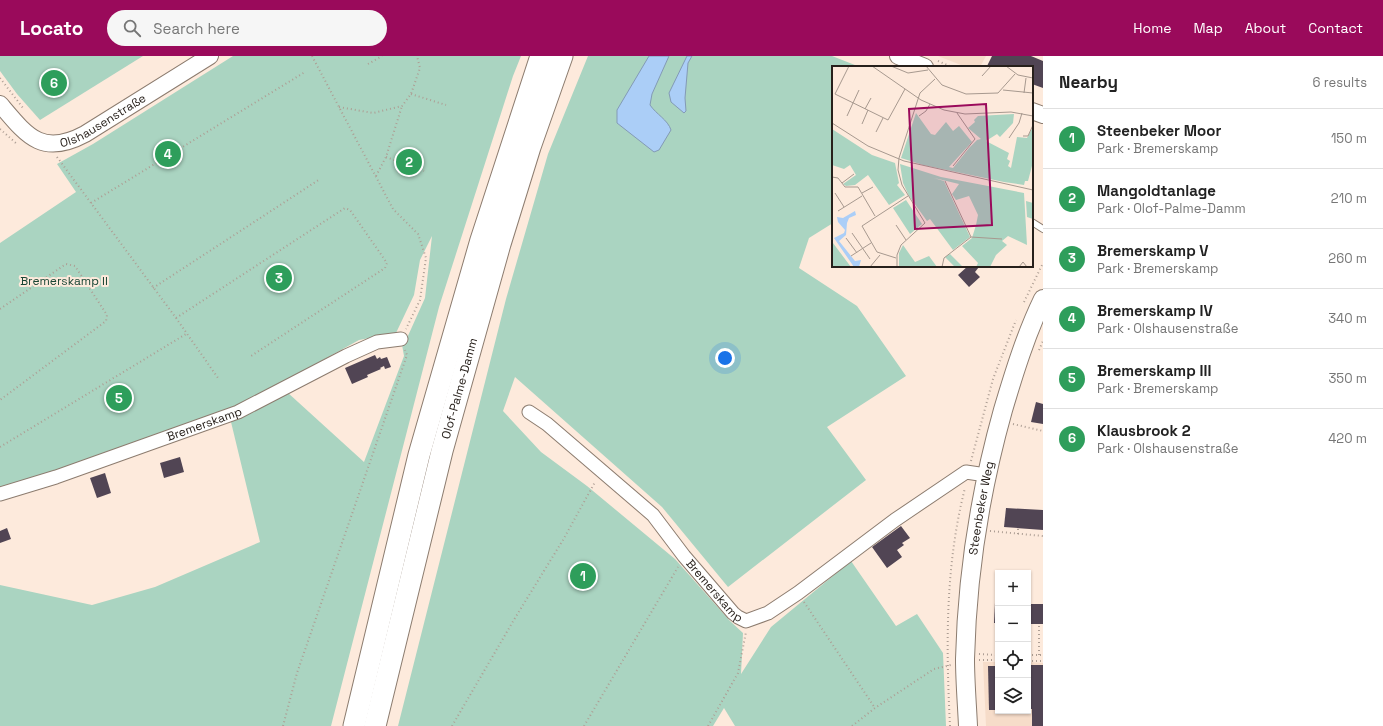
<!DOCTYPE html>
<meta charset="utf-8">
<style>
body{margin:0;font-family:"Space Grotesk",sans-serif;background:#f6f6f6;color:#222}
.controls{position:absolute;right:12px;bottom:12px;display:grid;overflow:hidden;border-radius:0px;box-shadow:0 1px 3px #0004}
.controls button{width:36px;height:36px;display:grid;place-items:center;padding:0;border:0;border-bottom:1px solid #e0e0e0;background:#fff;color:#222;font:20px sans-serif}
.you{position:absolute;left:725px;top:302px;width:14px;height:14px;margin:-10px;border:3px solid #fff;border-radius:50%;background:#1a73e8;box-shadow:0 0 0 6px #1a73e833}
.badge{display:grid;place-items:center;width:26px;height:26px;border-radius:50%;background:#9a0a5b;color:#fff;font-size:13px;font-weight:700}
.pin{position:absolute;translate:-50% -50%;border:2px solid #fff;box-shadow:0 1px 4px #0006}
.list{margin:0;padding:0;list-style:none}
h2{display:flex;justify-content:space-between;align-items:center;height:52px;margin:0;padding:0 16px;font-size:17px}
h2 small{font-size:13px;font-weight:400;color:#767676}
.list li{display:grid;grid-template-columns:26px 1fr auto;gap:12px;align-items:center;box-sizing:border-box;height:60px;padding:0 16px;border-top:1px solid #e0e0e0}
.list b{display:block;font-size:15px;white-space:nowrap}
.list p{margin:0;font-size:13px;white-space:nowrap;color:#767676}
.list em{font-size:13px;font-style:normal;color:#767676}
.icon{flex:none;width:22px;height:22px;fill:none;stroke:currentColor;stroke-width:2;stroke-linecap:round;stroke-linejoin:round}
.map{position:relative;flex:none;width:1043px;height:670px;overflow:hidden}
header{display:flex;align-items:center;gap:24px;box-sizing:border-box;height:56px;padding:0 20px;background:#9a0a5b;color:#fff}
header strong{font-size:19px}
nav{display:flex;gap:22px;margin-inline-start:auto;font-size:14px}
.search{width:280px;height:36px;background:#f6f6f6;display:flex;align-items:center;gap:10px;box-sizing:border-box;padding:0 14px;border-radius:22px;color:#767676;font-size:15px}
main{display:flex}
aside{flex:1;background:#fff}
.map>svg:first-child{display:block}
.built{fill:#f6dcc9}
.green{fill:#aad4c1}
.water{fill:#abcef7;stroke:#839ab5}
.building{fill:#514554}
.lines{fill:none;stroke-linecap:round;stroke-linejoin:round}
.service-casing{stroke:#8c7c6f;stroke-width:8}
.minor-casing{stroke:#8c7c6f;stroke-width:15}
.tertiary-casing{stroke:#8c7c6f;stroke-width:18}
.secondary-casing{stroke:#8c7c6f;stroke-width:20}
.trunk-casing{stroke:#8c7c6f;stroke-width:23}
.path{stroke:#ad9e94;stroke-width:2;stroke-dasharray:1 3;stroke-linecap:butt}
.service{stroke:#fff;stroke-width:6}
.minor{stroke:#fff;stroke-width:13}
.tertiary{stroke:#fff;stroke-width:16}
.secondary{stroke:#fff;stroke-width:18}
.trunk{stroke:#fff;stroke-width:21}
.labels{text-anchor:middle;dominant-baseline:central;stroke-width:4;stroke-linejoin:round;paint-order:stroke}
.street-label{font-size:12px;fill:#27201b;stroke:#fdeadc}
.park-label{font-size:12px;fill:#194635;stroke:#fdeadc}
.inset-road{fill:none;stroke:#a7998f;stroke-width:1}
.view{fill:#9a0a5b;fill-opacity:0.15;stroke:#9a0a5b;stroke-width:2}
.inset-edge{fill:none;stroke:#27201b;stroke-width:2}
</style>
<header>
<strong>Locato</strong>
<div class="search"><svg class="icon" aria-label="search" viewBox="0 0 24 24"><circle cx="10" cy="10" r="6"/><path d="M15 15l6 6"/></svg>Search here</div>
<nav><a>Home</a><a>Map</a><a>About</a><a>Contact</a></nav>
</header>
<main>
<div class="map">
<svg width="1043" height="670" viewBox="0 0 1043 670">
<rect width="100%" height="100%" fill="#fdeadc"/>
<g class="built">
<path d="M938,0h48l-6,11h-14z"/>
<path d="M983,606h15v49h30v-49l15,1v63h-57z"/>
</g>
<g class="green">
<path d="M0,0h143l-103,64 -23,-26 -17,-23z"/>
<path d="M233,0h288l-8,20 -74,231 -108,419h-331v-141l92,20 63,-18 105,-45 -29,-120 56,-30 77,70 40,-106 -3,-17 6,-1 18,-40 7,-62 -12,24 -6,35 -18,38 -37,7 -128,71 -231,79v-247l76,-51 -19,-28 36,-20z"/>
<path d="M588,0h244l28,11h-27v156l-24,15 -10,30 58,38 49,70 -79,51 39,53 -138,107 -66,-80 -147,-130 -12,34 38,41 46,34 88,73 55,62 13,12 -2,41 30,-47 80,-66 45,65 21,-12 26,39 3,73h-211l-11,-18 -11,18h-315l108,-427 42,-145z"/>
</g>
<g class="water">
<path d="M649,0h20l-17,38 -2,11c6,9 18,15 21,25l-12,20 -5,2 -37,-29v-13z"/>
<path d="M687,0h5l-4,7 -3,35 1,13 -2,2 -13,-11 -2,-9z"/>
</g>
<g class="building">
<path d="M992,0h39l12,5v27l-11,-4v-17h-42l-3,-1z"/>
<path d="M968,210h10l1,1 -4,5 5,5 -11,10 -11,-12z"/>
<path d="M375,299l2,4 3,-2 1,2 6,-2 4,10 -6,2 -1,-3 -4,2 1,1 -14,6 1,2 -16,7 -7,-16z"/>
<path d="M1036,346l7,2v20l-12,-2z"/>
<path d="M180,401l4,15 -20,6 -4,-15z"/>
<path d="M105,417l6,20 -14,5 -7,-20z"/>
<path d="M1006,452l37,2v20l-39,-3z"/>
<path d="M901,470l9,12 -8,5 2,2 -7,5 5,7 -15,11 -15,-21z"/>
<path d="M7,472l4,11 -11,4v-12z"/>
<path d="M995,547h3v20h-4z"/>
<rect x="1028" y="548" width="15" height="20"/>
<path d="M1028,609h15v61h-11v-17h-4z"/>
<path d="M988,610h10v44h-9z"/>
</g>
<g class="lines">
<g class="service-casing">
<path id="service" d="M1032,166l11,7"/>
</g>
<g class="minor-casing">
<g id="minor">
<path id="s1" d="M529,356l18,12 106,91 31,41 49,57 5,4 8,4 22,-8 30,-20 97,-73 71,-48 20,3"/>
<path id="s2" d="M0,438l56,-17 182,-65 108,-56 31,-14 24,-3"/>
</g>
</g>
<g class="tertiary-casing">
<g id="tertiary">
<path d="M898,0l27,11"/>
<path id="s3" d="M0,48c27,32 42,53 85,30l125,-78"/>
<path d="M1032,55l11,4"/>
</g>
</g>
<g class="secondary-casing">
<g id="secondary">
<path id="s4" d="M968,670c-1,-22 -3,-45 -3,-67 2,-84 15,-167 38,-249 11,-37 23,-76 40,-111"/>
</g>
</g>
<g class="trunk-casing">
<g id="trunk">
<path d="M354,670l65,-271 62,-215 60,-184"/>
<path id="s5" d="M375,670l67,-275 58,-207 30,-97 32,-91"/>
</g>
</g>
<g class="path">
<path d="M312,0l81,153 25,25 8,24 -6,42 -14,29"/>
<path d="M938,5l14,6"/>
<path d="M368,8l14,-8"/>
<path d="M0,22l23,30"/>
<path d="M411,38l35,11"/>
<path d="M339,51l34,6 29,-7 9,-12 9,-26 -3,-12"/>
<path d="M0,73l17,15"/>
<path d="M57,101l119,161 42,60"/>
<path d="M386,101l38,14"/>
<path d="M376,120l10,-19 16,-51"/>
<path d="M91,147l214,-131"/>
<path d="M153,232l167,-109"/>
<path d="M1024,246l19,-39"/>
<path d="M0,253l66,-45 9,2 32,49 -1,6 -106,79"/>
<path d="M176,262l169,-110 5,2 37,53 -2,5 -134,88"/>
<path d="M1039,294l4,-9"/>
<path d="M1013,368l30,7"/>
<path d="M0,391l186,-113"/>
<path d="M971,405l22,-82 23,-59"/>
<path d="M990,475l53,5"/>
<path d="M1018,478v-6"/>
<path d="M804,546l71,106"/>
<path d="M979,598l19,1"/>
<path d="M1028,599h15"/>
<path d="M1039,599v-31"/>
<path d="M979,604h19"/>
<path d="M1028,605h15"/>
<path d="M283,670l14,-53 110,-318 -2,-5"/>
<path d="M452,670l63,-108 48,-78 32,-58"/>
<path d="M584,670l94,-159"/>
<path d="M708,670l30,-53 8,-41"/>
<path d="M852,670l23,-18 59,-39 17,-4"/>
<path d="M950,670c-4,-80 -5,-160 15,-238"/>
</g>
<use href="#service" class="service"/>
<use href="#minor" class="minor"/>
<use href="#tertiary" class="tertiary"/>
<use href="#secondary" class="secondary"/>
<use href="#trunk" class="trunk"/>
</g>
<g class="labels">
<g class="street-label">
<text stroke="none"><textPath href="#s3" startOffset="124">Olshausenstraße</textPath></text>
<text stroke="none"><textPath href="#s5" startOffset="348">Olof-Palme-Damm</textPath></text>
<text stroke="none"><textPath href="#s2" startOffset="216">Bremerskamp</textPath></text>
<text stroke="none"><textPath href="#s4" startOffset="219">Steenbeker Weg</textPath></text>
<text stroke="none"><textPath href="#s1" startOffset="259">Bremerskamp</textPath></text>
</g>
<g class="park-label">
<text x="64" y="225">Bremerskamp II</text>
</g>
</g>
<g transform="translate(832 10)">
<rect width="201" height="201" fill="#fdeadc"/>
<path d="M84,47l15,21 4,1 11,-13 7,9 6,-5 13,16 -23,25 4,1 16,-20 8,-8 4,-1 -13,-11 7,-6 -1,-2 4,-4 36,-2 -1,9 -13,14 -3,-3 -11,7 23,12 -2,6 3,2 -2,5 3,2 6,-31 10,1 6,-11v35l-5,19h-3l-1,4 -20,-3 -81,-17 -22,-7zM0,63l40,26 23,8 4,20 -2,2 8,10 -16,10 -21,-30 -13,10 -9,1 -3,-2 13,-9 -6,-10 -6,4 -12,-4zM68,98l41,13 83,16 3,52 -19,-9 -6,5 5,4 -11,10 -6,12h-14l2,-4 -16,-17 10,-8 4,-13 2,-10 -9,-19 -13,4 -4,-6 7,-10 -25,-6 10,3 26,56 -17,13 -23,-31 -3,2 -18,-25 -6,-13zM74,134l16,24 -12,10 -17,-26zM194,135l7,2v16l-6,-2zM0,175l1,2 18,24h-19zM71,179l12,17 14,-6 8,11h-38v-14zM118,188l13,13h8h-16l-10,-10z" fill="#aad4c1"/>
<path d="M23,145l1,4 -7,3 -2,5 -1,12 -7,6 16,20 6,-1 -2,7h-5l-20,-29 10,-5 1,-3 -7,-8 -1,-5 6,1z" fill="#abcef7"/>
<path class="inset-road" d="M17,0l-14,28 53,26 17,-31M40,0l49,34 23,10 21,4 46,-2 22,4M59,0l17,7 20,-3M94,0l16,19 24,9 32,-1 17,-19M174,0l12,9 15,3M150,10l9,-10M171,24l30,3M192,27l2,-15M33,43l6,-11M15,50l12,-26M87,50l7,-5 4,-7M0,57l36,23 36,15 129,29M30,58l6,-14M44,66l7,-14M191,70h5l5,-11M177,72l10,-15 3,-10M121,100l22,-27 -18,-26M0,111l6,1 7,9h13l17,29M113,115l26,56M10,117l12,-9M3,127l9,14M30,127l11,-6M6,145l24,-15M64,159l10,15M20,167l18,26M139,171l31,2M14,172l11,15M19,190l20,-13M64,192l-19,-6 -15,-26 46,-30M38,201l10,-12M65,201v-12l4,-10 24,-22 -23,-38 -4,-15 1,-12 21,-65 15,-14M110,201l2,-9 27,-21M187,201l4,-5 4,5"/>
<path class="view" d="M154,38l6,121 -77,4 -6,-120z"/>
<rect width="201" height="201" class="inset-edge"/>
</g>
</svg>
<div class="controls">
<button>+</button>
<button>−</button>
<button><svg class="icon" aria-label="locate" viewBox="0 0 24 24"><circle cx="12" cy="12" r="6"/><path d="M12 2v4M12 18v4M2 12h4M18 12h4"/></svg></button>
<button><svg class="icon" aria-label="layers" viewBox="0 0 24 24"><path d="M12 4l9 5-9 5-9-5zM3 14l9 5 9-5"/></svg></button>
</div>
<div class="you"></div>
<div class="pin badge" style="left:583px;top:520px;background:#2e9e5b">1</div>
<div class="pin badge" style="left:409px;top:106px;background:#2e9e5b">2</div>
<div class="pin badge" style="left:279px;top:222px;background:#2e9e5b">3</div>
<div class="pin badge" style="left:168px;top:98px;background:#2e9e5b">4</div>
<div class="pin badge" style="left:119px;top:342px;background:#2e9e5b">5</div>
<div class="pin badge" style="left:54px;top:27px;background:#2e9e5b">6</div>
</div>
<aside>
<h2>Nearby<small>6 results</small></h2>
<ul class="list">
<li><span class="badge" style="background:#2e9e5b">1</span><div><b>Steenbeker Moor</b><p>Park · Bremerskamp</p></div><em>150 m</em></li>
<li><span class="badge" style="background:#2e9e5b">2</span><div><b>Mangoldtanlage</b><p>Park · Olof-Palme-Damm</p></div><em>210 m</em></li>
<li><span class="badge" style="background:#2e9e5b">3</span><div><b>Bremerskamp V</b><p>Park · Bremerskamp</p></div><em>260 m</em></li>
<li><span class="badge" style="background:#2e9e5b">4</span><div><b>Bremerskamp IV</b><p>Park · Olshausenstraße</p></div><em>340 m</em></li>
<li><span class="badge" style="background:#2e9e5b">5</span><div><b>Bremerskamp III</b><p>Park · Bremerskamp</p></div><em>350 m</em></li>
<li><span class="badge" style="background:#2e9e5b">6</span><div><b>Klausbrook 2</b><p>Park · Olshausenstraße</p></div><em>420 m</em></li>
</ul>
</aside>
</main>
